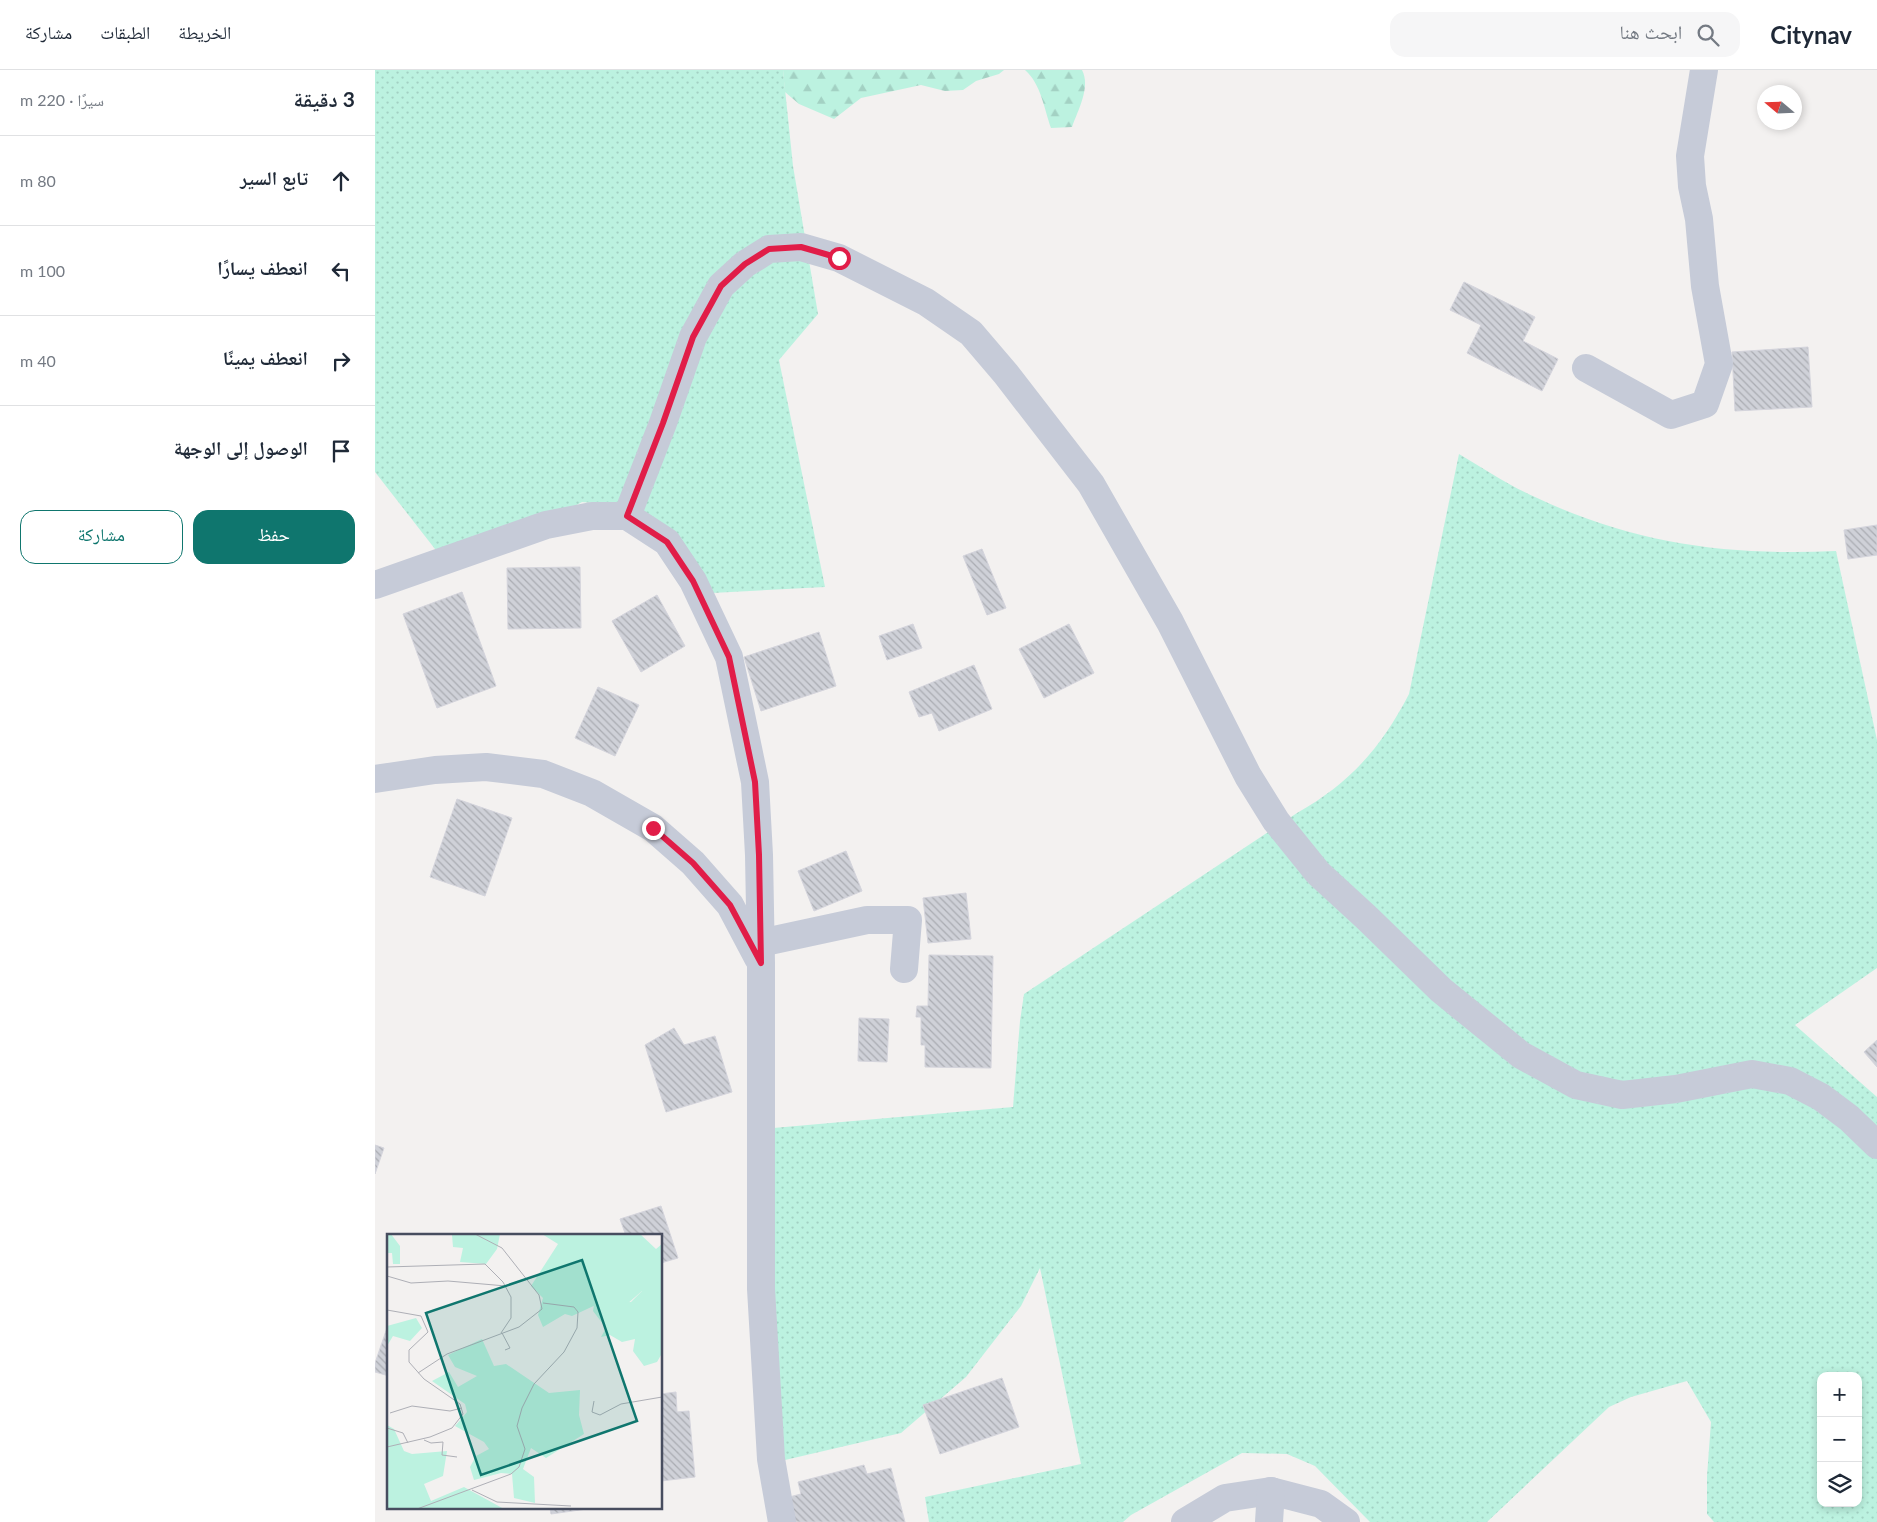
<!DOCTYPE html>
<html lang="ar">
<meta charset="utf-8">
<style>
body{margin:0;font-family:Lato,"Noto Naskh Arabic",sans-serif;background:#f6f6f7;color:#1f2937;direction:rtl}
.controls{position:absolute;right:15px;bottom:15px;display:grid;overflow:hidden;border-radius:10px;box-shadow:0 2px 8px #0003}
.controls button{width:45px;height:45px;display:grid;place-items:center;padding:0;border:0;border-bottom:1px solid #e0e1e3;background:#fff;color:#1f2937;font:25px sans-serif}
.compass{position:absolute;left:1382px;top:15px;width:45px;height:45px;border-radius:50%;background:#fff;box-shadow:0 2px 8px #0003;rotate:289deg}
.stop{position:absolute;width:15px;height:15px;margin:-11px;border:4px solid #e11d48;border-radius:50%;background:#fff}
.stop.end{background:#e11d48;border-color:#fff;box-shadow:0 1px 5px #0008}
.list{margin:0;padding:0;list-style:none}
h2{display:flex;justify-content:space-between;align-items:center;height:65px;margin:0;padding:0 20px;font-size:21px}
h2 small{font-size:16px;font-weight:400;color:#747a83}
.list li{display:grid;grid-template-columns:32px 1fr auto;gap:15px;align-items:center;box-sizing:border-box;height:90px;padding:0 20px;border-top:1px solid #e0e1e3}
.list b{display:block;font-size:19px;white-space:nowrap}
.list em{font-size:16px;font-style:normal;color:#747a83}
.actions{display:flex;gap:10px;padding:15px 20px}
.actions a{flex:1;padding:11px 0;border:1px solid #0f766e;border-radius:15px;text-align:center;font-size:18px;color:#0f766e}
.actions .main{background:#0f766e;color:#fff}
.icon{flex:none;width:28px;height:28px;fill:none;stroke:currentColor;stroke-width:2;stroke-linecap:round;stroke-linejoin:round}
.map{position:relative;flex:none;width:1502px;height:1452px;overflow:hidden;direction:ltr}
header{display:flex;align-items:center;gap:30px;box-sizing:border-box;height:70px;padding:0 25px;background:#fff;border-bottom:1px solid #e0e1e3}
header strong{font-size:24px}
nav{display:flex;gap:28px;margin-inline-start:auto;font-size:18px}
.search{width:350px;height:45px;background:#f6f6f7;display:flex;align-items:center;gap:12px;box-sizing:border-box;padding:0 18px;border-radius:15px;color:#747a83;font-size:19px}
main{display:flex}
aside{flex:1;background:#fff}
.map>svg:first-child{display:block}
.green{fill:url(#green-dots);fill-rule:evenodd}
.forest{fill:url(#forest-firs)}
.building{fill:url(#building-back-hatch);stroke:#d4d4dc}
.lines{fill:none;stroke-linecap:round;stroke-linejoin:round}
.minor{stroke:#c6cbd8;stroke-width:28}
.route{stroke:#e11d48;stroke-width:6}
.inset-road{fill:none;stroke:#aeafb6;stroke-width:1}
.view{fill:#0f766e;fill-opacity:0.15;stroke:#0f766e;stroke-width:2.5}
.inset-edge{fill:none;stroke:#474d5f;stroke-width:2.5}
</style>
<header>
<strong>Citynav</strong>
<div class="search"><svg class="icon" aria-label="search" viewBox="0 0 24 24"><circle cx="10" cy="10" r="6"/><path d="M15 15l6 6"/></svg>ابحث هنا</div>
<nav><a>الخريطة</a><a>الطبقات</a><a>مشاركة</a></nav>
</header>
<main>
<div class="map">
<svg width="1502" height="1452" viewBox="0 0 1502 1452">
<defs>
<pattern id="green-dots" width="8" height="8" patternUnits="userSpaceOnUse" patternTransform="scale(1.25)"><rect width="8" height="8" fill="#bcf2e0"/><path d="M2 2h.1M6 6h.1" fill="none" stroke="#a3d1c3" stroke-width="1.8" stroke-linecap="round"/></pattern>
<pattern id="forest-firs" width="22" height="20" patternUnits="userSpaceOnUse" patternTransform="scale(1.25)"><rect width="22" height="20" fill="#bcf2e0"/><path d="M5 1l3.5 6h-7zM16 11l3.5 6h-7z" fill="#a3d1c3"/></pattern>
<pattern id="building-back-hatch" width="6" height="6" patternUnits="userSpaceOnUse" patternTransform="scale(1.25)"><rect width="6" height="6" fill="#cfd1d8"/><path d="M-1 5l2 2M0 0l6 6M5-1l2 2" fill="none" stroke="#aaacb2"/></pattern>
</defs>
<rect width="100%" height="100%" fill="#f3f1f0"/>
<g class="green">
<path d="M0,0h408l10,96 25,148 -39,46 46,227 -113,6 -119,-90 -11,-1 -49,28 -84,37 -74,-95z"/>
<path d="M1084,384c25,15 49,31 76,43 99,47 193,59 301,54l41,189v228l-82,57 82,72v425h-163l-7,-8v-38l4,-54 -24,-41 -56,16 -22,10 -122,115h-117l-55,-56 -28,-12 -45,-1 -111,62 -8,7h-194l-4,-25 156,-33 -41,-196 -19,38 -55,71 -65,56 -116,27 -11,-71 -22,-259 261,-23 7,-86 4,-27 273,-181c53,-30 84,-65 112,-119zM1446,1306h37v127h-37z"/>
</g>
<g class="forest">
<path d="M408,0h221l-5,4 -23,7 -13,9 -18,1 -24,-6 -60,13 -27,21 -35,-15 -14,-12z"/>
<path d="M650,0h57c9,17 -4,40 -10,57l-21,1c-7,-20 -10,-44 -26,-58z"/>
</g>
<g class="building">
<path d="M1089,212l71,35 -12,24 35,18 -16,32 -75,-38 14,-28 -31,-15z"/>
<path d="M1433,277l4,60 -77,4 -3,-59z"/>
<path d="M1502,455v30l-29,4 -4,-29z"/>
<path d="M607,479l24,59 -19,7 -24,-59z"/>
<path d="M205,497l1,61 -73,1 -1,-61z"/>
<path d="M87,522l34,94 -59,22 -34,-94z"/>
<path d="M282,525l28,51 -44,26 -29,-51z"/>
<path d="M538,554l9,24 -35,12 -8,-24z"/>
<path d="M694,554l25,49 -50,25 -25,-49z"/>
<path d="M444,562l17,54 -75,25 -17,-54z"/>
<path d="M599,595l18,44 -53,22 -7,-18 -13,4 -10,-25z"/>
<path d="M223,617l41,18 -24,51 -40,-18z"/>
<path d="M82,729l55,19 -27,78 -55,-19z"/>
<path d="M471,781l16,40 -48,20 -16,-40z"/>
<path d="M591,823l5,46 -43,4 -5,-45z"/>
<path d="M554,885l64,1 -2,112 -66,-1v-22h-4v-28h-5l1,-11h11z"/>
<path d="M484,948l30,1 -2,43 -29,-1z"/>
<path d="M299,958l10,17 31,-9 17,56 -66,20 -21,-67z"/>
<path d="M1502,970v27l-13,-15z"/>
<path d="M0,1075l9,3 -9,26z"/>
<path d="M286,1136l17,52 -17,5v-27h-35l-6,-17z"/>
<path d="M14,1252v54l-14,-4v-9z"/>
<path d="M627,1308l17,49 -79,27 -17,-49z"/>
<path d="M301,1322l1,20 12,-1 6,66 -34,4v-87z"/>
<path d="M489,1395l3,9 24,-6 14,54h-119l3,-25 12,-3 -3,-12z"/>
<path d="M175,1438h44l-43,6z"/>
</g>
<g class="lines">
<g class="minor">
<path d="M1211,298l85,47 34,-11 14,-40 -14,-78 -6,-67 -7,-33 -2,-30 14,-86"/>
<path d="M252,446l36,-93 30,-86 28,-51 24,-22 24,-15 32,-2 38,11 87,44 45,31 35,41 85,110 79,138 78,154 28,45 42,52 49,45 74,72 80,65 55,30 46,10 54,-6 76,-15 38,7 31,16 28,21 28,27"/>
<path d="M0,515l171,-60 46,-9h35l40,26 26,39 36,76 26,125 4,73 2,108v326l10,170 11,63"/>
<path d="M0,709l60,-9 51,-3 57,7 49,19 61,35 40,35 37,42 28,53"/>
<path d="M385,873l107,-23h41l-4,49"/>
<path d="M810,1452l40,-24 46,-7 50,13 25,18"/>
<path d="M894,1452l2,-31"/>
</g>
</g>
<g class="lines">
<path class="route" d="M278,758l40,35 37,42 31,58 -2,-108 -4,-73 -26,-125 -36,-76 -26,-39 -40,-26 36,-93 30,-86 28,-51 24,-22 24,-15 32,-2 38,11"/>
</g>
<g transform="translate(12 1164)">
<rect width="275" height="275" fill="#f3f1f0"/>
<path d="M4,0l9,12v18h-7l-1,-11h-5v-19zM90,0h23l-3,15 -11,15 -26,-2 3,-14 -10,-1 -1,-12zM155,0h98l16,15 6,-5v47h-20l-15,13 -27,-1 -28,13 -7,-2 -22,13 -5,-12 5,-17 -12,-12 27,-42zM29,84l6,10 -12,13 -17,-5 -6,10v-20zM95,105l12,27 12,-2 43,29 31,-3 -1,25 5,19 -38,24 -15,-10 -8,21 11,8 1,26 -21,-5 -2,-24 -11,-1 -27,7 -4,-13 6,-11 13,-7 -5,-7 -29,-16 12,-14 -2,-8 -33,-23 17,-9 9,15 19,-11 -22,-9 -7,-12zM0,191l7,4 10,22 8,3 35,-3 -4,25 -19,8 7,17 33,-14 40,22h-117z" fill="#bcf2e0"/>
<path d="M255,57h20l-1,64 -4,7 -13,4 -11,-15 2,-12 -13,3 -12,-7 -9,2 5,-9 -13,-17 1,-6 6,-2 31,-1z" fill="#bcf2e0"/>
<path class="inset-road" d="M0,33l98,-3 18,18 8,15v21l-10,15M0,42l24,7 37,-2 58,5M0,76l34,6 7,16 -19,18v12l15,17 36,25 3,10 -11,14 -22,9 -43,10M115,99l8,15 -5,2M31,139l29,-19 72,-27 23,-18 -3,-14 -37,-47 -27,-14M207,167l-2,11 8,3 21,-11 41,-7M3,179l22,-7 38,5 12,-3M0,194l16,5 5,10M37,206l7,3 12,-1 -1,13 15,2M85,256l25,12 74,4M30,275l94,-35 8,-7 6,-18 -8,-23 5,-18 12,-24 30,-32 13,-24 1,-16 -4,-5 -31,-4"/>
<path class="view" d="M195,26l55,161 -156,54 -55,-162z"/>
<rect width="275" height="275" class="inset-edge"/>
</g>
</svg>
<div class="controls">
<button>+</button>
<button>−</button>
<button><svg class="icon" aria-label="layers" viewBox="0 0 24 24"><path d="M12 4l9 5-9 5-9-5zM3 14l9 5 9-5"/></svg></button>
</div>
<svg class="compass" viewBox="-18 -18 36 36"><path d="M0-13l5 13h-10z" fill="#e53935"/><path d="M0 13l5-13h-10z" fill="#747a83"/></svg>
<div class="stop" style="left:464px;top:188px"></div>
<div class="stop end" style="left:278px;top:758px"></div>
</div>
<aside>
<h2>3 دقيقة<small>سيرًا · 220 m</small></h2>
<ul class="list">
<li><svg class="icon" aria-label="ahead" viewBox="0 0 24 24"><path d="M12 20V5M6 11l6-6 6 6"/></svg><div><b>تابع السير</b></div><em>80 m</em></li>
<li><svg class="icon" aria-label="left" viewBox="0 0 24 24"><path d="M17 20v-9H6M10 6l-5 5 5 5"/></svg><div><b>انعطف يسارًا</b></div><em>100 m</em></li>
<li><svg class="icon" aria-label="right" viewBox="0 0 24 24"><path d="M7 20v-9h11M14 6l5 5-5 5"/></svg><div><b>انعطف يمينًا</b></div><em>40 m</em></li>
<li><svg class="icon" aria-label="arrive" viewBox="0 0 24 24"><path d="M6 21V4h12l-3 4 3 4H6"/></svg><div><b>الوصول إلى الوجهة</b></div></li>
</ul>
<div class="actions"><a class="main">حفظ</a><a>مشاركة</a></div>
</aside>
</main>
